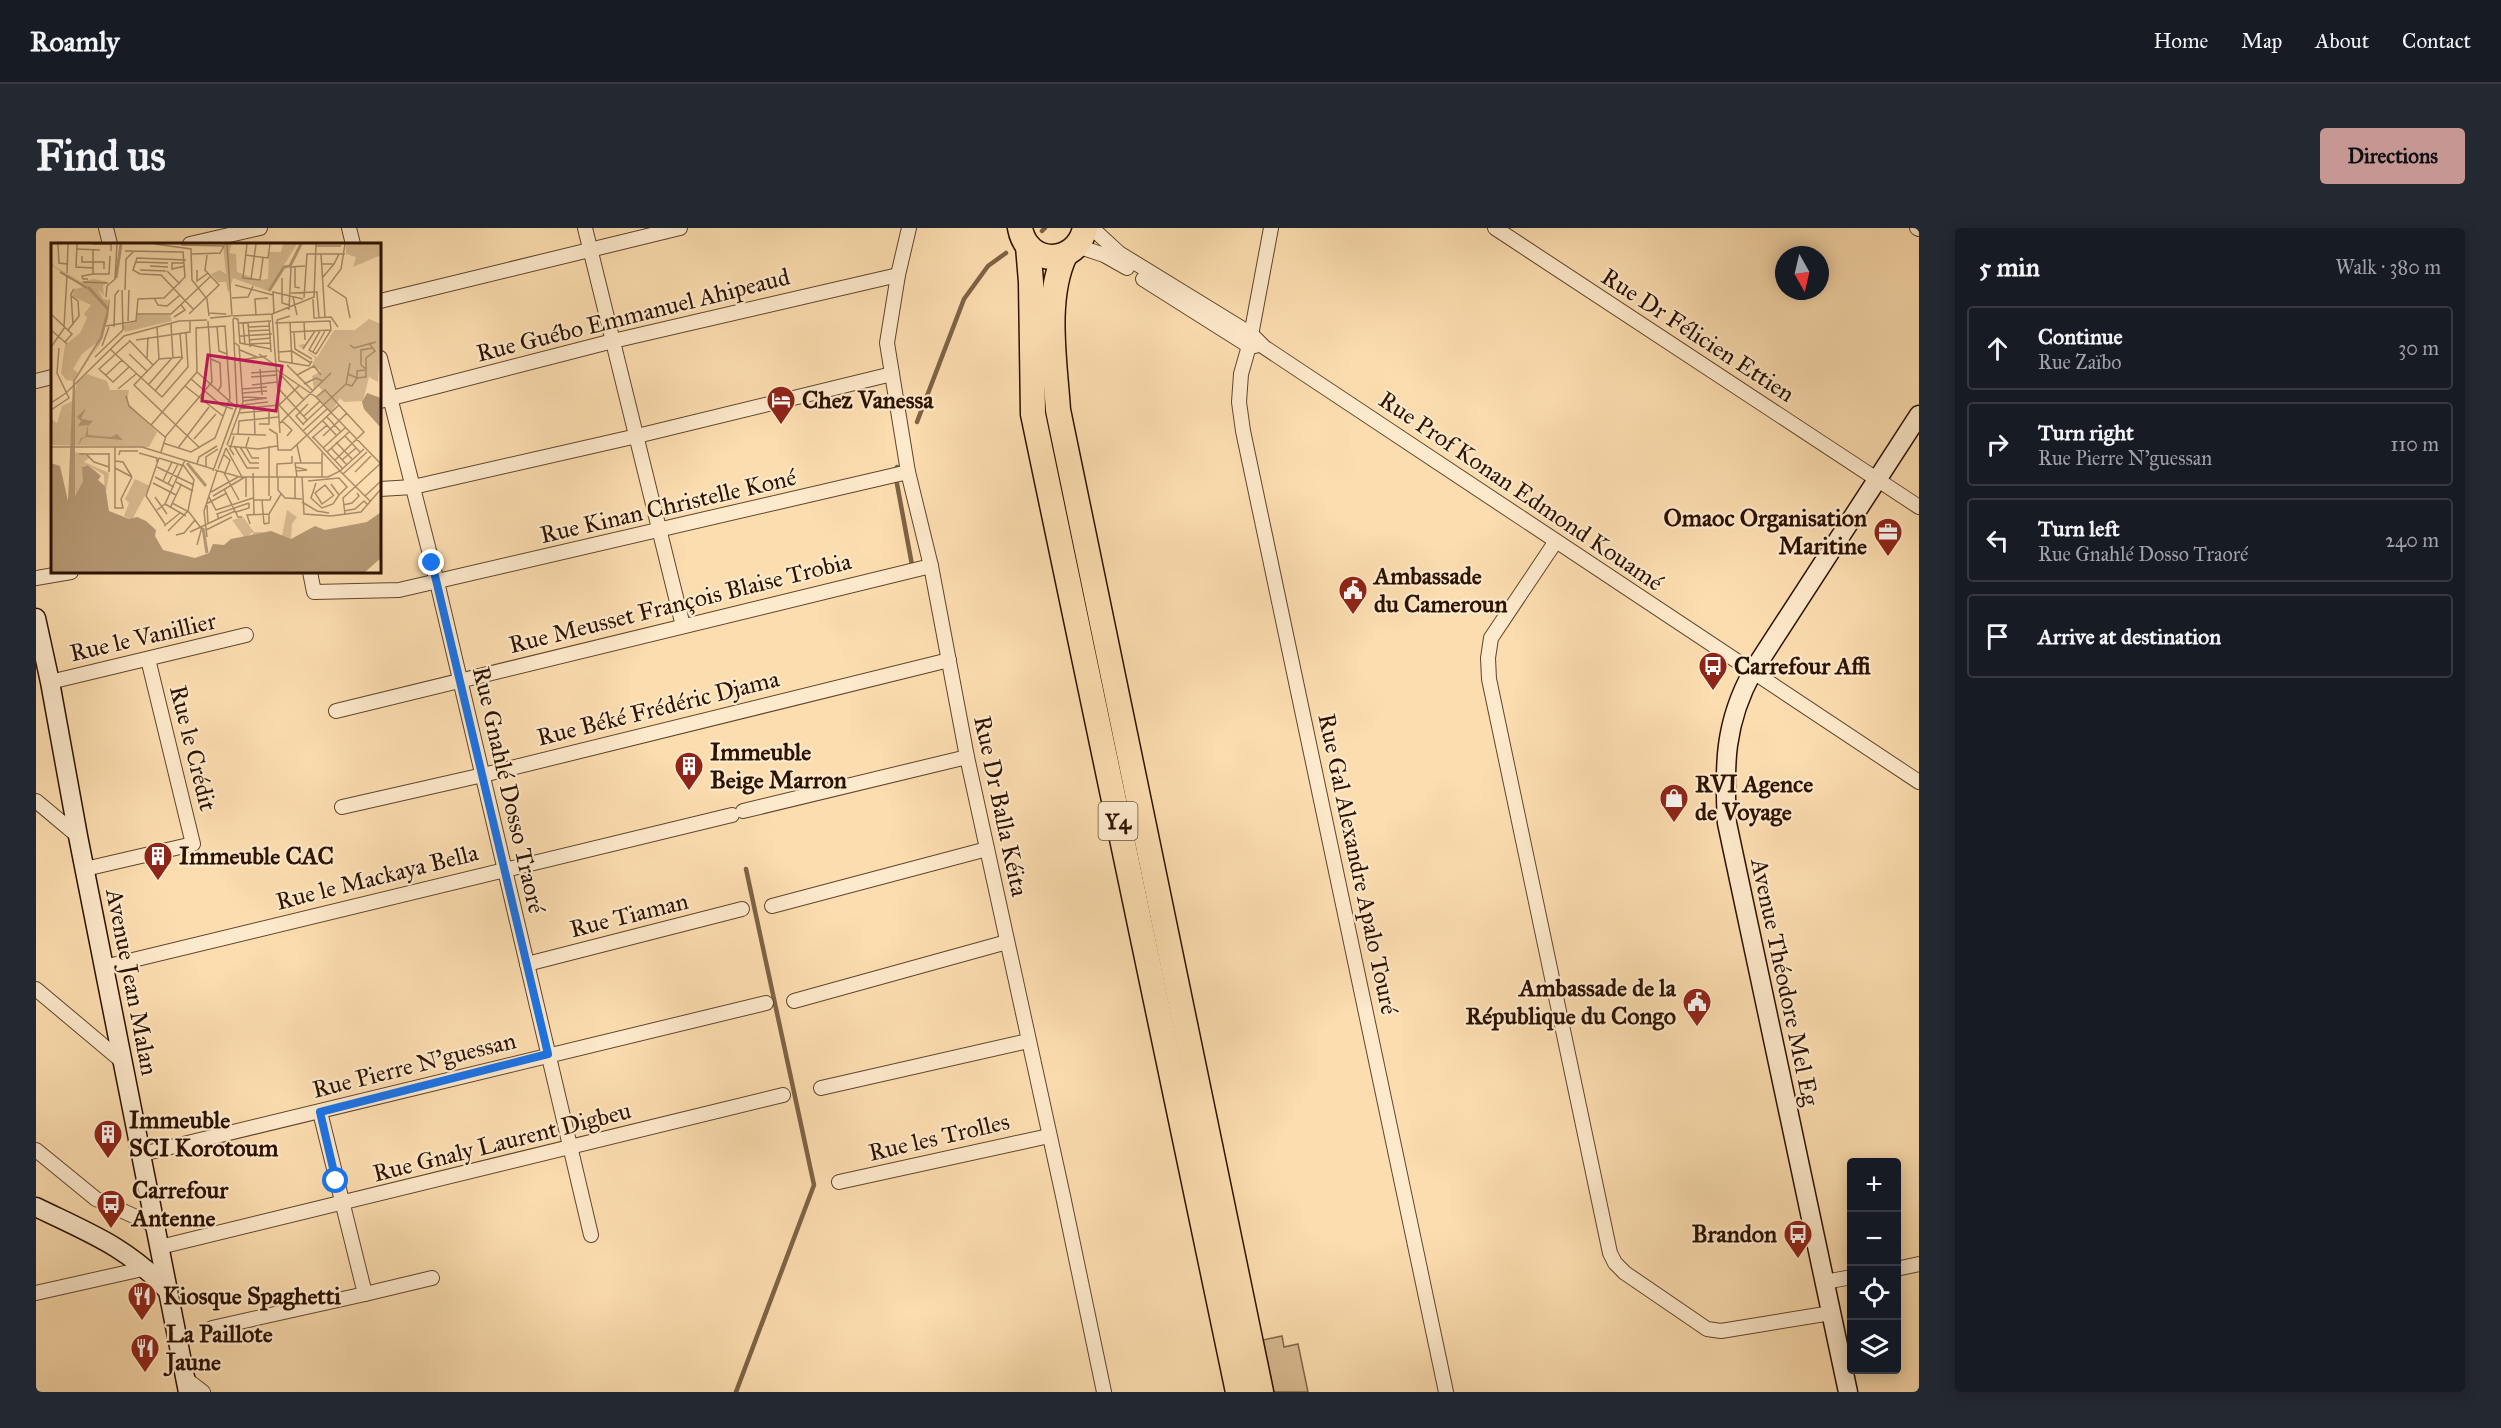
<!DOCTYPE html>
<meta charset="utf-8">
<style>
body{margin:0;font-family:"IM FELL Great Primer",serif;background:#242831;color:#f1f3f6}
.controls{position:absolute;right:18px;bottom:18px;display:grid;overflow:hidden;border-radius:6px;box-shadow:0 3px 15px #0003}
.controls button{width:54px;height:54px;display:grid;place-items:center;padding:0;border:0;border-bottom:2px solid #363941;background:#171b24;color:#f1f3f6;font:30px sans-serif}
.compass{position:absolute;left:1739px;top:18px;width:54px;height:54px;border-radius:50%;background:#171b24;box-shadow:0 3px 15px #0003;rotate:172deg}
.stop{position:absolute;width:18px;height:18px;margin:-14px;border:4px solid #1a73e8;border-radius:50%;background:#fff}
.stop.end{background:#1a73e8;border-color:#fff;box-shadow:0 2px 6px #0008}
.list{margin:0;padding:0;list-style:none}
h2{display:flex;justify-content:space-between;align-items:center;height:78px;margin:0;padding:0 24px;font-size:26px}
h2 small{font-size:20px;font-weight:400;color:#9ea1a6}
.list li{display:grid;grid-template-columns:39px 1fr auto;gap:18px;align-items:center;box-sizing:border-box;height:84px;margin:0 12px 12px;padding:0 12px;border:2px solid #363941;border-radius:6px}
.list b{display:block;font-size:22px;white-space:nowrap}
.list p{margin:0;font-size:20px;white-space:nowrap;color:#9ea1a6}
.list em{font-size:20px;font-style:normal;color:#9ea1a6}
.icon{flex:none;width:33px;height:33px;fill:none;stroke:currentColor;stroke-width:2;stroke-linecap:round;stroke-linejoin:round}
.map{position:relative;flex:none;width:1883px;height:1164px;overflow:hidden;border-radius:6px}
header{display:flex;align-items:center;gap:36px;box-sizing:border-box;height:84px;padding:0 30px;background:#171b24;border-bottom:2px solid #363941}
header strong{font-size:28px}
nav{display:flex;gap:33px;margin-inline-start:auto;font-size:21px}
.intro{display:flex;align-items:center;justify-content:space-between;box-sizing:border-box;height:144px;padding:0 36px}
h1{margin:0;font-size:42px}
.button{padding:15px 27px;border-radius:6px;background:#c59692;color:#111;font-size:21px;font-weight:700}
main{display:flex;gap:36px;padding:0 36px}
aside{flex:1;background:#171b24;border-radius:6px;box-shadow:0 3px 15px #0003}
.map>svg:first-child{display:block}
.green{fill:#d9ba91;stroke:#826648;stroke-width:1.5}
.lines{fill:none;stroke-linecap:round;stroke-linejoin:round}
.stream{stroke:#7e6246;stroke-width:4.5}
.street-casing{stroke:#60452c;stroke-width:16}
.secondary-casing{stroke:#2c1200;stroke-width:21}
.highway-casing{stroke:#2c1200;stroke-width:27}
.street{stroke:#fde9cb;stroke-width:14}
.secondary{stroke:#fde9cb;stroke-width:18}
.highway{stroke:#fcddaf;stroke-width:24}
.route{stroke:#1a73e8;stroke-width:8}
.labels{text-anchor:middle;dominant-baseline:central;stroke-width:4.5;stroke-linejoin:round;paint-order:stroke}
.shield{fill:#fde9cb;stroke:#6b523d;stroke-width:1.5}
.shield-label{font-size:22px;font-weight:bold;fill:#2c1200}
.street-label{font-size:24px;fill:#2c1200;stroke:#fde9cb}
.poi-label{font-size:24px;font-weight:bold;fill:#2c1200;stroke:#fde9cb;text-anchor:start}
.inset-river{fill:none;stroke:#b59874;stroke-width:3}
.inset-road{fill:none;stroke:#a98c69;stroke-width:1.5}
.view{fill:#c2185b;fill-opacity:0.15;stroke:#c2185b;stroke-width:3}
.inset-edge{fill:none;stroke:#2c1200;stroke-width:3}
</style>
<header>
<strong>Roamly</strong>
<nav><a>Home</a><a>Map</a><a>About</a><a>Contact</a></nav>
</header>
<div class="intro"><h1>Find us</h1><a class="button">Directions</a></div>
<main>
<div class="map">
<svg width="1883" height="1164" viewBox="0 0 1883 1164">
<rect width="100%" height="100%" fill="#fcddaf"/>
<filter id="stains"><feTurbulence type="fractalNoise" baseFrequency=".00333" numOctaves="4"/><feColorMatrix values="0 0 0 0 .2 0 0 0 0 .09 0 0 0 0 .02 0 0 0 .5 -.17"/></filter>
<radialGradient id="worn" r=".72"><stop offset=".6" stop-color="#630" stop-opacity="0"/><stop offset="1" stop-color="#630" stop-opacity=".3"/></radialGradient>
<path class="green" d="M1246,1108l2,11 14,-3 10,48h-34l-11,-52z"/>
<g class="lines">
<g class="stream">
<path d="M1006,3l3,-3"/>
<path d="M881,194l47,-123 24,-33 18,-13"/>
<path d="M861,239l-2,6 17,92"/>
<path d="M700,1164l78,-207 -68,-316"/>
</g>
<g class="street-casing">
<g id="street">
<path d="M70,0l4,16"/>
<path d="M313,0l4,16"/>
<path d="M549,0l98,398"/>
<path d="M873,0l-11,47 -11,68 21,129 23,94 36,191 96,439 41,196"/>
<path d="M1056,0l27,25 132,81 13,13 655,435"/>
<path d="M1235,0l-22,118 -8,28 -2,28 4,29 203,961"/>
<path d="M1459,0l424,279"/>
<path d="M1881,0l2,1"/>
<path d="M154,16l70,-16"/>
<path d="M1041,18l27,9 23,13"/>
<path d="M1107,51l106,67h6"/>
<path d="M344,73l300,-73"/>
<path d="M344,130l57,224 154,653"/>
<path d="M0,153l16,-4"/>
<path d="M344,173l233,-60 285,-66"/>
<path d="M344,261l33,-2 224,-51 255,-62"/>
<path d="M1520,313l-65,97 -3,20 1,21 121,574 5,10 10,10 82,56 14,2 110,-18"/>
<path d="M274,344l4,20 85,-2 509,-118"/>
<path d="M0,350l35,-6"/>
<path d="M14,454l196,-47"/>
<path d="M300,483l595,-145"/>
<path d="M0,573l42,35"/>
<path d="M306,579l141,-32 466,-115"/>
<path d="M707,583l224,-54"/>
<path d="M49,641l108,-25 -45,-185"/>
<path d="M736,678l215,-57"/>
<path d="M491,736l215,-55"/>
<path d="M68,739l628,-152"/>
<path d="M0,761l88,74"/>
<path d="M758,773l213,-59"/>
<path d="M785,860l207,-47"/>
<path d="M0,922l60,49 60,27"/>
<path d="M106,926l624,-151"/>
<path d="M803,954l210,-46"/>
<path d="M124,1019l623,-152"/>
<path d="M1860,1041l23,-5"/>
<path d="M1789,1054l27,-5"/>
<path d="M0,1065l111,-25"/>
<path d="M329,1066l67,-16"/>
<path d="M176,1100l153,-34 -45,-182"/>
<path d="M150,1151l17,13"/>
</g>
</g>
<g class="secondary-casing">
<g id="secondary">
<path d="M0,390l14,64 28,154 110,556"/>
<path d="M0,979c51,25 92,40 131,83"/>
<path d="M1812,1164l-121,-569c-3,-57 -3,-100 26,-152l166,-256"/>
</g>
</g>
<g class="highway-casing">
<g id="highway">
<path d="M984,0c7,39 57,38 65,0"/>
<path d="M992,18l3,36 2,132 205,978"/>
<path d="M1029,27c-21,44 -10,108 -7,155l203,982"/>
</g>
</g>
<use href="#street" class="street"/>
<use href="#secondary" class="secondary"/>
<use href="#highway" class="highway"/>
</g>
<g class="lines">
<path class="route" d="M300,953l-16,-69 228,-58 -116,-491"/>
</g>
<defs>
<g id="hotel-pin" transform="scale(1.5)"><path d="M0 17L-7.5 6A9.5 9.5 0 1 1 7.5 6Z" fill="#8f2418" stroke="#fde9cb"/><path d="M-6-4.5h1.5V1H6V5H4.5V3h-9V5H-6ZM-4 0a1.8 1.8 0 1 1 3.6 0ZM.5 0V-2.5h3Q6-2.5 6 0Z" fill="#fff"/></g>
<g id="office-pin" transform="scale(1.5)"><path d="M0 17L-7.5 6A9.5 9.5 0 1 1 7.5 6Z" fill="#8f2418" stroke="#fde9cb"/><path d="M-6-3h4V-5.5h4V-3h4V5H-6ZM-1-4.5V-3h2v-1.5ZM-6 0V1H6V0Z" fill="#fff"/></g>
<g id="civic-pin" transform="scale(1.5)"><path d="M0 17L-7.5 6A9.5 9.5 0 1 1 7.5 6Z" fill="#8f2418" stroke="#fde9cb"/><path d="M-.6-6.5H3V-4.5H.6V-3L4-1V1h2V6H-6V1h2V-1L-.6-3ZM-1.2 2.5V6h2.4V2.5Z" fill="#fff"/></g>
<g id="bus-pin" transform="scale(1.5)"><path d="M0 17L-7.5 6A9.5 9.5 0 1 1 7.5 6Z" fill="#8f2418" stroke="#fde9cb"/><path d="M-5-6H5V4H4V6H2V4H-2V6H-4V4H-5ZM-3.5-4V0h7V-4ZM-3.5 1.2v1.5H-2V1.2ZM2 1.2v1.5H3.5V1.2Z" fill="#fff"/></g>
<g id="building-pin" transform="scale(1.5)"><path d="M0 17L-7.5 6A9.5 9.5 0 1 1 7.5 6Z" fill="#8f2418" stroke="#fde9cb"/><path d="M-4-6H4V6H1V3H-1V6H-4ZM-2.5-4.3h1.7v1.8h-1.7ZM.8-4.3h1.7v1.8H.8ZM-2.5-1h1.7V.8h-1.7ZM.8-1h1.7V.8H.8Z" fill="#fff"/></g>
<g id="shop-pin" transform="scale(1.5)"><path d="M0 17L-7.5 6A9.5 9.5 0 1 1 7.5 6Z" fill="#8f2418" stroke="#fde9cb"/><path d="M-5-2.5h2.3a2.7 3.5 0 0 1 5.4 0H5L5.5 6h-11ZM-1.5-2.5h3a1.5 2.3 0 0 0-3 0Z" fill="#fff"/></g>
<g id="restaurant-pin" transform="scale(1.5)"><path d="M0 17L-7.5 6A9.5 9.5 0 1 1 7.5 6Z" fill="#8f2418" stroke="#fde9cb"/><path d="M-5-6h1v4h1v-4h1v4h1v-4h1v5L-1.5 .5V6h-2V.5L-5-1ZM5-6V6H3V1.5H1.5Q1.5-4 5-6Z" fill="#fff"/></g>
</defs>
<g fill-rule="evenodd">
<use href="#hotel-pin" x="745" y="172"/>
<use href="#office-pin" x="1852" y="304"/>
<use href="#civic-pin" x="1317" y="362"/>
<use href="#bus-pin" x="1677" y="438"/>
<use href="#building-pin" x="653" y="538"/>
<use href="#shop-pin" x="1638" y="570"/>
<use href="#building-pin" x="122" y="628"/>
<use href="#civic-pin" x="1661" y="774"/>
<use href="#building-pin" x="72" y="906"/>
<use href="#bus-pin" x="75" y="976"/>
<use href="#bus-pin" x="1762" y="1006"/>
<use href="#restaurant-pin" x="106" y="1068"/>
<use href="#restaurant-pin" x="109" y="1120"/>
</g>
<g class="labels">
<rect class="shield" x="1062.5" y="574" width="39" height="38" rx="4.5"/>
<g class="shield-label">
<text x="1082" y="593">Y4</text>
</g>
<g class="street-label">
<text transform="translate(597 87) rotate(-14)">Rue Guébo Emmanuel Ahipeaud</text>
<text transform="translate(1662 107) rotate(33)">Rue Dr Félicien Ettien</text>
<text transform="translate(1485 263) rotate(34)">Rue Prof Konan Edmond Kouamé</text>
<text transform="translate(632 278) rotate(-13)">Rue Kinan Christelle Koné</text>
<text transform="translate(644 375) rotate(-14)">Rue Meusset François Blaise Trobia</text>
<text transform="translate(107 409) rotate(-13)">Rue le Vanillier</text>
<text transform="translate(622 480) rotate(-14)">Rue Béké Frédéric Djama</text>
<text transform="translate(157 520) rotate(76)">Rue le Crédit</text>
<text transform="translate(473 562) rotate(77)">Rue Gnahlé Dosso Traoré</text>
<text transform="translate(965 578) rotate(78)">Rue Dr Balla Kéita</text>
<text transform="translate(1322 636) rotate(78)">Rue Gal Alexandre Apalo Touré</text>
<text transform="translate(341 649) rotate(-14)">Rue le Mackaya Bella</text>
<text transform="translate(593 687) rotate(-14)">Rue Tiaman</text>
<text transform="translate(96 754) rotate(79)">Avenue Jean Malan</text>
<text transform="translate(1749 754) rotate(78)">Avenue Théodore Mel Eg</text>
<text transform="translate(378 837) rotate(-14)">Rue Pierre N'guessan</text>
<text transform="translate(903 909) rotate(-13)">Rue les Trolles</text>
<text transform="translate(466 914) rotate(-14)">Rue Gnaly Laurent Digbeu</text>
</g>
<g class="poi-label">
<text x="766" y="172">Chez Vanessa</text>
<text x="1831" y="290" text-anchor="end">Omaoc Organisation<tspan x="1831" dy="28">Maritine</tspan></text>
<text x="1338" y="348">Ambassade<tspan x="1338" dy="28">du Cameroun</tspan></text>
<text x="1698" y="438">Carrefour Affi</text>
<text x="674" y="524">Immeuble<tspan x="674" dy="28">Beige Marron</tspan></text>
<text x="1659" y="556">RVI Agence<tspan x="1659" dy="28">de Voyage</tspan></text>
<text x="143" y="628">Immeuble CAC</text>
<text x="1640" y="760" text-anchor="end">Ambassade de la<tspan x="1640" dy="28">République du Congo</tspan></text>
<text x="93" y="892">Immeuble<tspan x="93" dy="28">SCI Korotoum</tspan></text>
<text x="96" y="962">Carrefour<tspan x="96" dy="28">Antenne</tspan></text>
<text x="1741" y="1006" text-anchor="end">Brandon</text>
<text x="127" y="1068">Kiosque Spaghetti</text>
<text x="130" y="1106">La Paillote<tspan x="130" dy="28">Jaune</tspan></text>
</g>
</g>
<g transform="translate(15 15)">
<rect width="330" height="330" fill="#fcddaf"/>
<path d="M172,1h9l-3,9 7,1 1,18 22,8 9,-1 1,-27h12l2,-8h14l-29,47 -35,-13 -5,15 -2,-11h-8l-7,-8 9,-4 6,4zM295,1h35v11l-28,12 3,-10 -10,-3zM0,17l3,6 27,16 13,-3 14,3 -5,4 1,10 -6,-7 5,10 7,1 -7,38 -10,18 7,-16 -18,14 -9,15 5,4 -5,8 -7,-1 -5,-7 4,-28 15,-12 7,-15 -3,-4 7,-9 -19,-9 3,-7 8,-2 -32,-22zM86,72h33l2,6 -47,11 -3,-7 14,-3zM318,76l12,5 -3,58 -9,-5 -6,24 -19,1 -4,-4 -9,15 -14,-15 5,-8 -4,-4 -4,4 -2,-14 9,-5 -9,-5 3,-8 -17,-13 7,-1 -1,6 13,7 17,-27h21zM36,131l20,7 3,9h19l-2,12 30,30 -8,15 -98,-2v-26l6,4 5,-17 10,-5 5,-18zM22,209l13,2 3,4 -5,4 25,11 -4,25 -1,-23 -16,-10 -5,1v15l-8,15zM84,236l15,7 -18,34 -8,-4 5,-13 -4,-4zM236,267l10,7 -5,7 -1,15 -9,-3zM192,274l11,15h10l-11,4v-4l-8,6 -13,-18z" fill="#d9ba91"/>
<path d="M59,55l-2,20 -6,20 -27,43v115l8,-15 -1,-14 6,-2 13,11 -3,4 7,6 4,25 20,8 8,-2 9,4 10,9 -1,6 8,14 32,8 14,-5 4,-9 11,1 7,-6 40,-8 20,8 24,-13 10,4 42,-8 14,-10v46l-16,14h-314v-109l9,3 8,35 5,-120 27,-44zM316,150l14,5v30l-17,-19 -2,-7zM35,165l-5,11 12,2 -5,5v9l23,2 6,-3 6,6 -37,-3 -4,2 -2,4 -2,2 3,-7 4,-1 3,-12 -10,1 3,-5 -4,-4z" fill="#b59874"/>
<path class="inset-river" d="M65,35l5,-34M37,44l20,22M218,48l15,-24 6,-1 11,-22M136,220l19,23M152,285l4,25M16,301l94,22M0,303l69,-15 17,-11 -1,22 35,30M157,329l66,-7 107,-23"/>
<path class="inset-road" d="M7,1l1,19 8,1M26,1l-1,23 17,1M42,1h18v7M104,1l36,5 1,31 15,19 2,17M176,1l5,72M196,1l-4,34 17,2 3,-22M294,1l-4,25 -13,17 18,12 4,20M130,2l43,1 -4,7M265,3h25M25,6l24,1M141,11l29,-1M270,11l4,63M194,12l23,3 2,-14M31,13v6h22v7M85,19l32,1M132,20h-11v6l13,-3M270,21h13l5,-10M99,23l18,1M244,24v20l5,1M89,27l26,1M146,27v11l11,-8M116,28l13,13M9,29l27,16M16,30l1,-29M42,31h16l1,-18M42,31v-25M89,31l-7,-4 4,-12 49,2M89,31l21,1 33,35M231,35v25l7,2M271,35l12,-14M37,36h-5l-1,-3 11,-2M200,36l5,-35M32,39l25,1M184,42l38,10M74,47l1,-31 8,-8M240,50l27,-1M266,50l2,25M55,54l1,-11 8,-7 2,-35M242,54l4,18M103,55l4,7 9,1 13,-11M181,55l16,-1 5,-11M253,55l3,-44h38M262,56l1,19 17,-1 7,10M238,67l2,-43 14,-1M157,70l18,1M0,71l21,20 -7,8M85,71h35l40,-38M138,71l30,-29 -14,-15 2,-15M221,71l42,-17 2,-53M223,71l-1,-22 30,7M205,72l-1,-16 13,-1M182,73l39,-2M239,73l-13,4 2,41 30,5 3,-5M123,74l11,-7 -4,-5M159,75l21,-2M182,75l5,1 2,24 31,6M182,76l4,87 -24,65 24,-66M77,78l1,-31M218,78l2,31M239,79l2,41M253,79l1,18M188,80l32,-2M192,80l2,22M197,80l2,24M224,80l55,-2 1,9M120,81l2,34M22,82l-2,-31 3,-5M13,83l3,-50M55,83l30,-5 2,-22 26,-1 21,-21 -2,-25 -58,-1M166,83l2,25 8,3M63,84l1,-32 4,-5M106,84l2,32 -25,26 66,63M197,84l22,-1M0,87l16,14M17,87l11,-14 -1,-15 -7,-5M198,88l21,-1M269,88l-11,19 7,4 15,-24M240,89l40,-2M243,89l1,17 17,10M129,90l2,25M189,93l32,-2M78,97l24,25M85,97l54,-8v-11M198,97l22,-2M199,101l21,-1M299,102l4,3 22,-6M51,103l7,-19M0,104l14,-20M59,106l52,48 26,-30 -2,-34M252,106l12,-18M189,107l17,7M228,109l13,-1 19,12M262,109l12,-21M78,111l18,17M208,111l16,11M44,114l28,-27 -1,-40M96,115l1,-21M108,116l23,-2M160,116l9,4 1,23 -3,5M189,117l27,-4M236,122l26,26M78,124l-16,15 -14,-13 31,-28M209,126l2,26M226,127l39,27 65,67M316,127l-6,-5v-15l12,-2M146,129l38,34M200,130l25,-2M229,131l24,26M297,131l9,4v-7l8,-1M55,132l16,-15M246,132l17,-9 7,9M200,134l26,-2M140,136l30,26 12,4M253,141l12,-6 7,3M295,141l4,-21M97,142l24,-27M201,142l25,-3M134,143l38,30M227,145l29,32M67,146l18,-15M191,146l25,-2M104,148l28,-34M192,150l24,-2M75,153l3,10 36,31M192,154l24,1 -24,3M265,154l9,-7 39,42 -29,28M0,160l15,-10 58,-57 55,-15 28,-1M191,162l26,-3M227,162l2,28M203,163l1,29M188,166l40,-4 21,-20M0,167l18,-12 -12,-25 2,-25M188,170l34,-3M253,173l16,-15M276,174l14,15M271,177l15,16M231,178l10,9 -5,6M208,181h10v-14M228,181l52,-51M252,181l43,-40 6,2 5,-8 9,-1v-19l9,-7 -6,-8M100,182l46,-53 -1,-44 29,-2 5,72 -15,40 -24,14 -28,-9M253,182l-8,-9 12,-12M218,186l8,5 1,16h13l48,-45M252,188l24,-22M181,191l34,1M187,191l1,-13 39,-4M272,193l24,-23M294,193l15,16M198,194l-3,10 6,11h7M262,194l30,32M261,195l15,-13M143,196l22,-25M285,199l16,17M176,202l16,-43 -4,-56 -4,-3M246,202l4,18M177,203l30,3 19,-3M183,203l13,22h12M0,204h91l71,22M64,204v61h8l-2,-9 11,-22M189,204l10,16h9M127,205l31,-41M175,205l16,29M272,205l22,-20M280,205l16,17M313,206l-24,22 30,30M110,209l5,-16 46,-54 -4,-61M276,209l22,-20M88,210l18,5v4M28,211h30M172,211l7,6 -5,13M36,212l7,7 15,5M68,212l1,-4h18M183,212l-4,-6 4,-13M108,215l25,8 10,14 -6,31 -20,20M108,215l-13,38 19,28M291,217l14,-12M64,218l8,1 9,15M146,221l2,-7 18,-11M106,224l37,18M155,224v-10l12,-8M245,224l11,3 -11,1M64,225l17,9M167,226l8,-21M164,227l25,7h88l12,-6 -61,-66 -7,-91M58,229v-19M304,229l16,-16M173,230l15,27M202,230l1,42M292,231l24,-22M104,234l19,10M226,234v-13l15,-1v-7M227,234v13l7,8 17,1M246,234l-2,-14h27M251,234l2,37 27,2 30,-4 20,-23M271,234v-24M112,238l9,-19M257,238l31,-3 8,9 -8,8M125,239l17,9M102,240l23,12M265,240l-5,15 11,10 11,-4 6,-9 -8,-11M117,241l10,-20M173,246l14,28h4M160,249l27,-15M162,253l32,-19M218,253v-50M282,253l-11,8 -7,-11 10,-8 9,11M314,253l16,-15M104,254l12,17M158,254l7,13 37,-12M195,254v-20M244,256v-22M202,257h17l1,-4M211,257l2,24M251,259l15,9 12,2M121,260l17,9 12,16M114,261l21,12M155,261l21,-11M156,262l1,19M292,262l9,-2 7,-7 -2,-3M119,265l11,-23M106,267l8,-6 20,-44M293,268l11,-2 9,-8 3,3M185,269l13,-4v-5M294,271l-2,-16 38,-35M168,276l-2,-5 32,-11M199,281l-3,-9 22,-1M213,281l5,-1v-9l12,-20M113,283l16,-13M155,287l26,-13M139,289l45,-21M125,292l8,-2 11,-13M156,294l-3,-26 13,-40M146,302l5,-18"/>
<path class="view" d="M157,112l74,11 -6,45 -74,-10z"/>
<rect width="330" height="330" class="inset-edge"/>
</g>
<rect width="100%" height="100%" filter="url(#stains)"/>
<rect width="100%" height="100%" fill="url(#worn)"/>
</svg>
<div class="controls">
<button>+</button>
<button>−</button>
<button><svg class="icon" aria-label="locate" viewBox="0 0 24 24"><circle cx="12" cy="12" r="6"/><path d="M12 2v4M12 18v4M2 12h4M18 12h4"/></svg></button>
<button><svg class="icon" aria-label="layers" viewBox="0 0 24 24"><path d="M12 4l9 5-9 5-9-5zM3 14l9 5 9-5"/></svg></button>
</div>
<svg class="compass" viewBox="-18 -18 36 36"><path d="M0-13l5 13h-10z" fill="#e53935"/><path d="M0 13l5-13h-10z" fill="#9ea1a6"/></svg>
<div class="stop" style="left:300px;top:953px"></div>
<div class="stop end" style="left:396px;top:335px"></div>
</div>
<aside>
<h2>5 min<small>Walk · 380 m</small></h2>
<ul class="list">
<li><svg class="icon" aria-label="ahead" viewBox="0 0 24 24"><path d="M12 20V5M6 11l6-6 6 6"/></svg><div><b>Continue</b><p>Rue Zaïbo</p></div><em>30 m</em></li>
<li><svg class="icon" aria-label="right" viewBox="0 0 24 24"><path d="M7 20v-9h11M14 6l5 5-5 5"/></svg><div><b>Turn right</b><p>Rue Pierre N'guessan</p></div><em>110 m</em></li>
<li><svg class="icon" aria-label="left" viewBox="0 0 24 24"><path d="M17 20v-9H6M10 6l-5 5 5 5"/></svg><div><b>Turn left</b><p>Rue Gnahlé Dosso Traoré</p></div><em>240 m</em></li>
<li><svg class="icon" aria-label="arrive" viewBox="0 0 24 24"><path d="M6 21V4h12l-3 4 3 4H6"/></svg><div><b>Arrive at destination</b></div></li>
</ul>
</aside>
</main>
